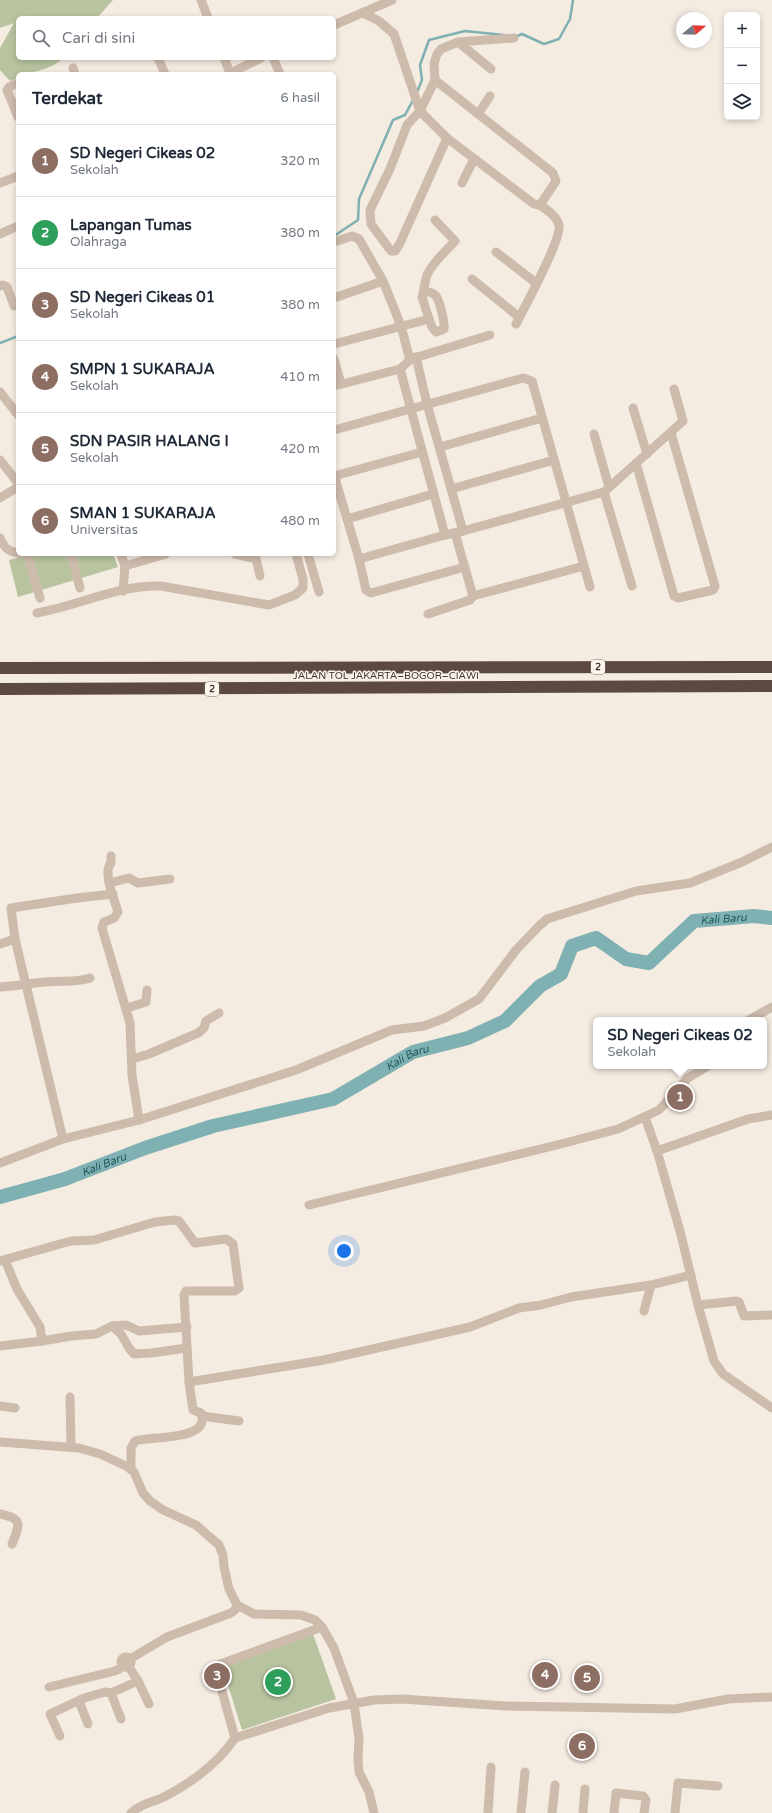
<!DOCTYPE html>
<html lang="id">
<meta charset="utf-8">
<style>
body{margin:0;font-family:"Varela Round",sans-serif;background:#f6f6f7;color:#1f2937}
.controls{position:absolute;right:12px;top:12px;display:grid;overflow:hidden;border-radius:6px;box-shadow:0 2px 6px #0003}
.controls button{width:36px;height:36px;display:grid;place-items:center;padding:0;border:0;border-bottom:1px solid #e0e1e3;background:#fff;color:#1f2937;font:20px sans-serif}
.compass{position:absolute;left:676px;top:12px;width:36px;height:36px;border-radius:50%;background:#fff;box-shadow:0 2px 6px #0003;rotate:71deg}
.you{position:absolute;left:344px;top:1251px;width:14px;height:14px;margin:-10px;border:3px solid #fff;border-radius:50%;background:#1a73e8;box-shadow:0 0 0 6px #1a73e833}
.badge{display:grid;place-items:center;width:26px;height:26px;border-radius:50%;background:#7c3aed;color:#fff;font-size:13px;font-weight:700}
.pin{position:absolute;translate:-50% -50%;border:2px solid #fff;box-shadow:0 1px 4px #0006}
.popup{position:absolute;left:593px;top:1017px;width:174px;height:52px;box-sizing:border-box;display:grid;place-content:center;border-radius:6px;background:#fff;filter:drop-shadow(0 1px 3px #0005);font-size:13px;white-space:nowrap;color:#747a83}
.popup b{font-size:15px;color:#1f2937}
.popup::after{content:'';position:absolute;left:50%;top:100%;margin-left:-8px;border:8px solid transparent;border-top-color:#fff}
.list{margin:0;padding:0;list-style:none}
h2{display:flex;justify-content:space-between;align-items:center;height:52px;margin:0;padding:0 16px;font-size:17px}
h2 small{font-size:13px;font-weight:400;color:#747a83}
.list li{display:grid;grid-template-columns:26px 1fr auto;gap:12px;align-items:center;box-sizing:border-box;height:72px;padding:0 16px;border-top:1px solid #e0e1e3}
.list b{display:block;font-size:15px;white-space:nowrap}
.list p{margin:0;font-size:13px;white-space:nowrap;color:#747a83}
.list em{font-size:13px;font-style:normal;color:#747a83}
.icon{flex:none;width:22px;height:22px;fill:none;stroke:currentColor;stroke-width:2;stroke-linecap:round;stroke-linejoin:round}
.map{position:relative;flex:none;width:772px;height:1813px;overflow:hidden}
.search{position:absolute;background:#fff;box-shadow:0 2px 6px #0003;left:16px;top:16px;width:320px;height:44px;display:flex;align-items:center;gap:10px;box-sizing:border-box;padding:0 14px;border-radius:6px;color:#747a83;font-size:15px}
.panel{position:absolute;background:#fff;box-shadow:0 2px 6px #0003;left:16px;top:72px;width:320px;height:484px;border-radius:6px}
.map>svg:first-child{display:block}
.green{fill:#b8c4a0}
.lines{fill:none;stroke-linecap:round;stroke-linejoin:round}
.stream{stroke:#7fb0b2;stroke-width:2.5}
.river{stroke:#7fb0b2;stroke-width:14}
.minor{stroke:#cdbbac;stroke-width:9}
.motorway{stroke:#5c4a42;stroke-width:12}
.labels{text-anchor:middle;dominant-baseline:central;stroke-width:3;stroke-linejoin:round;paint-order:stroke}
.shield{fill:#fbf5ee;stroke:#756b66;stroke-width:1}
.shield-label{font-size:9px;font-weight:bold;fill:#3b302b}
.street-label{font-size:10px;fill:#3b302b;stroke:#fbf5ee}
.water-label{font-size:11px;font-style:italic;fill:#1f5a5e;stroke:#fbf5ee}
</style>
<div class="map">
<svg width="772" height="1813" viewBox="0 0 772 1813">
<rect width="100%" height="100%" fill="#f4ebe1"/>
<g class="green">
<path d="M0,0h113l-16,18h-79v40h45c-9,10 -32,16 -45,16v4l-8,3 -10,-11v-22l14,-25 -14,5z"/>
<path d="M30,554h83l5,13 -100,30 -9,-37z"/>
<path d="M313,1634l23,65 -94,31 -20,-64z"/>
</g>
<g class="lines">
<g class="stream">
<path d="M515,37l7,-3 22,10 15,-5 11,-20 3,-19"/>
<path d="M417,92l5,-12 -2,-15 9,-25 36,-9 39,4"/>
<path d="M334,236l24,-16 1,-21 34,-79 12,-5 8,-15"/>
<path d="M0,343l18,-7"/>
</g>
<path class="river" id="s1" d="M0,1197l65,-18 80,-31 68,-22 120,-27 80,-47 55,-14 37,-17 35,-35 21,-12 11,-28 24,-8 30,21 23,4 45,-42 60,-5 18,2"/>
<g class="minor">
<path d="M201,0l7,18"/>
<path d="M363,13l16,8 15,13 26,77 27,27 87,66 6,1 16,-24 -3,-8 -118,-93"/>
<path d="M334,25l58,-25"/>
<path d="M458,42l33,27"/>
<path d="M158,58l7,16"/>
<path d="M224,58l6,15"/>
<path d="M273,58l7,16"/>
<path d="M73,68l2,6"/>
<path d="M228,74l33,-16"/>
<path d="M18,83l-9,4 -2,3 11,27"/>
<path d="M478,114l12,-18"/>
<path d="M447,138l-47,105 -5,8h-4l-20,-27 -1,-14 20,-41 17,-44 13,-14 15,-31 -1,-16 3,-10 4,-5 17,-7 56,-4"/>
<path d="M0,183l18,-7"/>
<path d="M462,183l12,-24"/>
<path d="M0,234l18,-8"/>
<path d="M334,242l18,-6 7,3 24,42 18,45 9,34 -10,9 -66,17"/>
<path d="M496,252l40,31"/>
<path d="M472,279l47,38"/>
<path d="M0,286l3,-1 4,2 7,19"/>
<path d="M424,291c4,1 9,1 12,5 4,6 9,27 8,33l-8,3 -4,-5 -3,-8"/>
<path d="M334,298l49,-17"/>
<path d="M516,324c8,-16 46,-85 43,-99 -2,-9 -12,-15 -19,-20"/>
<path d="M334,344l95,-25 -7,-22c3,-8 2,-16 6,-24 6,-12 18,-22 27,-32l-20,-21"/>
<path d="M334,359l7,25"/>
<path d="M411,359l79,-24"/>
<path d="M400,369l45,166 18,-4 -36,-127 -11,-47"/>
<path d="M0,392l18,23"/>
<path d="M633,408l14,46"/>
<path d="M334,430l189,-52 9,3 58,206"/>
<path d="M594,434l15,53"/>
<path d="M440,447l102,-29"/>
<path d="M0,460l18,23"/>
<path d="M636,463l38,133 4,2 35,-8 2,-4 -44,-153"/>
<path d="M334,475l25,84 86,-24"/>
<path d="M334,476l88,-24"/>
<path d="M451,489l103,-29"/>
<path d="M604,492l28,94"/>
<path d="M0,498l18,-11"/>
<path d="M347,519l86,-25"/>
<path d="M463,531l141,-39 79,-71 -9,-32"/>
<path d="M455,533l18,63"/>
<path d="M0,538c4,9 8,14 18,15"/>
<path d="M27,554l13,44"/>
<path d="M71,554l9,34"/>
<path d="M121,554l4,12 -2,25"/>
<path d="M235,554l21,5"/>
<path d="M255,554l5,22"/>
<path d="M308,554l11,38"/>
<path d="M359,559l7,31 5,3 94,-26"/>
<path d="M125,566l41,-12"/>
<path d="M37,613c41,-7 83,-29 124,-27l108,19 26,-10 8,-7v-9l-7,-25"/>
<path d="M428,614l42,-14 3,-4 111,-30"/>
<path d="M111,856v7c-9,9 4,38 7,49l-4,6 -10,4 -2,6 28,95 2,52 7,45"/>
<path d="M109,883l20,-5 9,5 32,-4"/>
<path d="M0,944l15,-5"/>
<path d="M0,987c16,-1 31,-4 47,-5 15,-2 28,1 43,-4"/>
<path d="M127,1008l19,-6 1,-12"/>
<path d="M749,1020l23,-13"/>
<path d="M132,1059l17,-5 49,-21 6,-5 2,-7 13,-8"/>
<path d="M645,1117l12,34 23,80 18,74 16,56 9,13 49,34"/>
<path d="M63,1139l-48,-200 -4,-31 66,-10 36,-4"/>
<path d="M657,1151l91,-32 24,-4"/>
<path d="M0,1163l63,-24 76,-19 157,-50 96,-40 32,-4 21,-8 34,-19 37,-49 23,-24 8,-7 89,-28 54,-8 52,-21 30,-15"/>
<path d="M309,1205l248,-60 61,-16 41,-19 29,-32 20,-12"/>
<path d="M5,1260l12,29 23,38 2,14"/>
<path d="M0,1261l71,-20 23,-1 61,-18 19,-2 5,1 16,22 31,-4 7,5 6,44 -4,3h-49l-2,4 5,87 135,-22 146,-33 49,-19 22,-3 30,-8 80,-12"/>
<path d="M698,1305l39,-4 2,1 5,14 28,-1"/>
<path d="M644,1311l7,-26 40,-10"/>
<path d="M112,1326l9,8 8,14 5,6 17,-1 36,-5"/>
<path d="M0,1346l42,-5 29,-5 25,-2 16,-8 14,-1 13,6 48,-4"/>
<path d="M70,1397l1,49"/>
<path d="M0,1406l15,2"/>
<path d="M202,1416l37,5"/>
<path d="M0,1442l79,6 21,6 26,12 8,6 9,21 7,8 13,9 33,15 23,20 4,10 1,12 5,22 8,16 17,9 47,1 14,5 7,7 12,21 20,55 5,36 -1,20 1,13 10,20 5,21"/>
<path d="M131,1469v-21l4,-7c15,-5 77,0 66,-28l-8,-3 -4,-28"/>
<path d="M0,1514c23,5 20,10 12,30"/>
<circle cx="126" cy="1662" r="5"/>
<path d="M130,1659l37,-22 64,-24 4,-3 2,-5"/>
<path d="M138,1681l11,23"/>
<path d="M49,1687l66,-16 8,-4"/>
<path d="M111,1693l10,26"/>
<path d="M79,1701l9,23"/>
<path d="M60,1736l-10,-22 34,-16 21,-6 6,1 27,-12 -9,-14"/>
<path d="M235,1738l94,-30 45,-8 28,-1 104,7 169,3 53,-10 44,-2"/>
<path d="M131,1813c9,-9 22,-11 33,-16 27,-14 54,-34 71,-59l-20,-72 107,-39"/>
<path d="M488,1813l3,-46"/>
<path d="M521,1813l4,-41"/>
<path d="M552,1813l3,-28"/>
<path d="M583,1813l2,-24"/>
<path d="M614,1813l2,-20 27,3 3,4 -2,13"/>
<path d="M675,1813l3,-30 40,3"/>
</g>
<g class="motorway">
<path d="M0,668l772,-1"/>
<path d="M0,689l772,-3"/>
</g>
</g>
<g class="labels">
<g class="shield">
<rect x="591" y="660" width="14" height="14" rx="3"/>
<rect x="205" y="682" width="14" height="14" rx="3"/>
</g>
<g class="shield-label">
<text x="598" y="667">2</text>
<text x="212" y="689">2</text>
</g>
<g class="street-label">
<text x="386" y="676">JALAN TOL JAKARTA–BOGOR–CIAWI</text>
</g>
<g class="water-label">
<text stroke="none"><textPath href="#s1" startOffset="818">Kali Baru</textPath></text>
<text stroke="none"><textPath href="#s1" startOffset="433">Kali Baru</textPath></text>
<text stroke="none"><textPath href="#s1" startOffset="109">Kali Baru</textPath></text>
</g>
</g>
</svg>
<div class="controls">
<button>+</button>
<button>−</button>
<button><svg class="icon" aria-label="layers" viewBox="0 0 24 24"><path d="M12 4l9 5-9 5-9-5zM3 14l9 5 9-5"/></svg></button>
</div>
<svg class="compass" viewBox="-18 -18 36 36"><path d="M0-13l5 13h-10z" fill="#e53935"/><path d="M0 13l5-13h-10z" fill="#747a83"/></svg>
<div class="you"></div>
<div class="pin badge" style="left:680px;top:1097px;background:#8d6e63">1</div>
<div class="popup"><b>SD Negeri Cikeas 02</b>Sekolah</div>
<div class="pin badge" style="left:278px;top:1682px;background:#2e9e5b">2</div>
<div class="pin badge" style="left:217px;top:1676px;background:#8d6e63">3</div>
<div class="pin badge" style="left:545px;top:1675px;background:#8d6e63">4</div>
<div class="pin badge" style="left:587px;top:1678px;background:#8d6e63">5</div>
<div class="pin badge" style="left:582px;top:1746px;background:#8d6e63">6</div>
<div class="search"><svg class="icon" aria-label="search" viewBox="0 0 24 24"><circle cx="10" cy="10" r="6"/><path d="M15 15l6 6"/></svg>Cari di sini</div>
<section class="panel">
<h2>Terdekat<small>6 hasil</small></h2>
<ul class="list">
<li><span class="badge" style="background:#8d6e63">1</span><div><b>SD Negeri Cikeas 02</b><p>Sekolah</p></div><em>320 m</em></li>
<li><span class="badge" style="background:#2e9e5b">2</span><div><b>Lapangan Tumas</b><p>Olahraga</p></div><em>380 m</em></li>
<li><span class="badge" style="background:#8d6e63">3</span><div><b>SD Negeri Cikeas 01</b><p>Sekolah</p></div><em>380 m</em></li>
<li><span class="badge" style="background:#8d6e63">4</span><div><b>SMPN 1 SUKARAJA</b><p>Sekolah</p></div><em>410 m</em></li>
<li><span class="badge" style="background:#8d6e63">5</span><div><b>SDN PASIR HALANG I</b><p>Sekolah</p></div><em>420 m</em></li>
<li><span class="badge" style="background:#8d6e63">6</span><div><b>SMAN 1 SUKARAJA</b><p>Universitas</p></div><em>480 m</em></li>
</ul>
</section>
</div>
